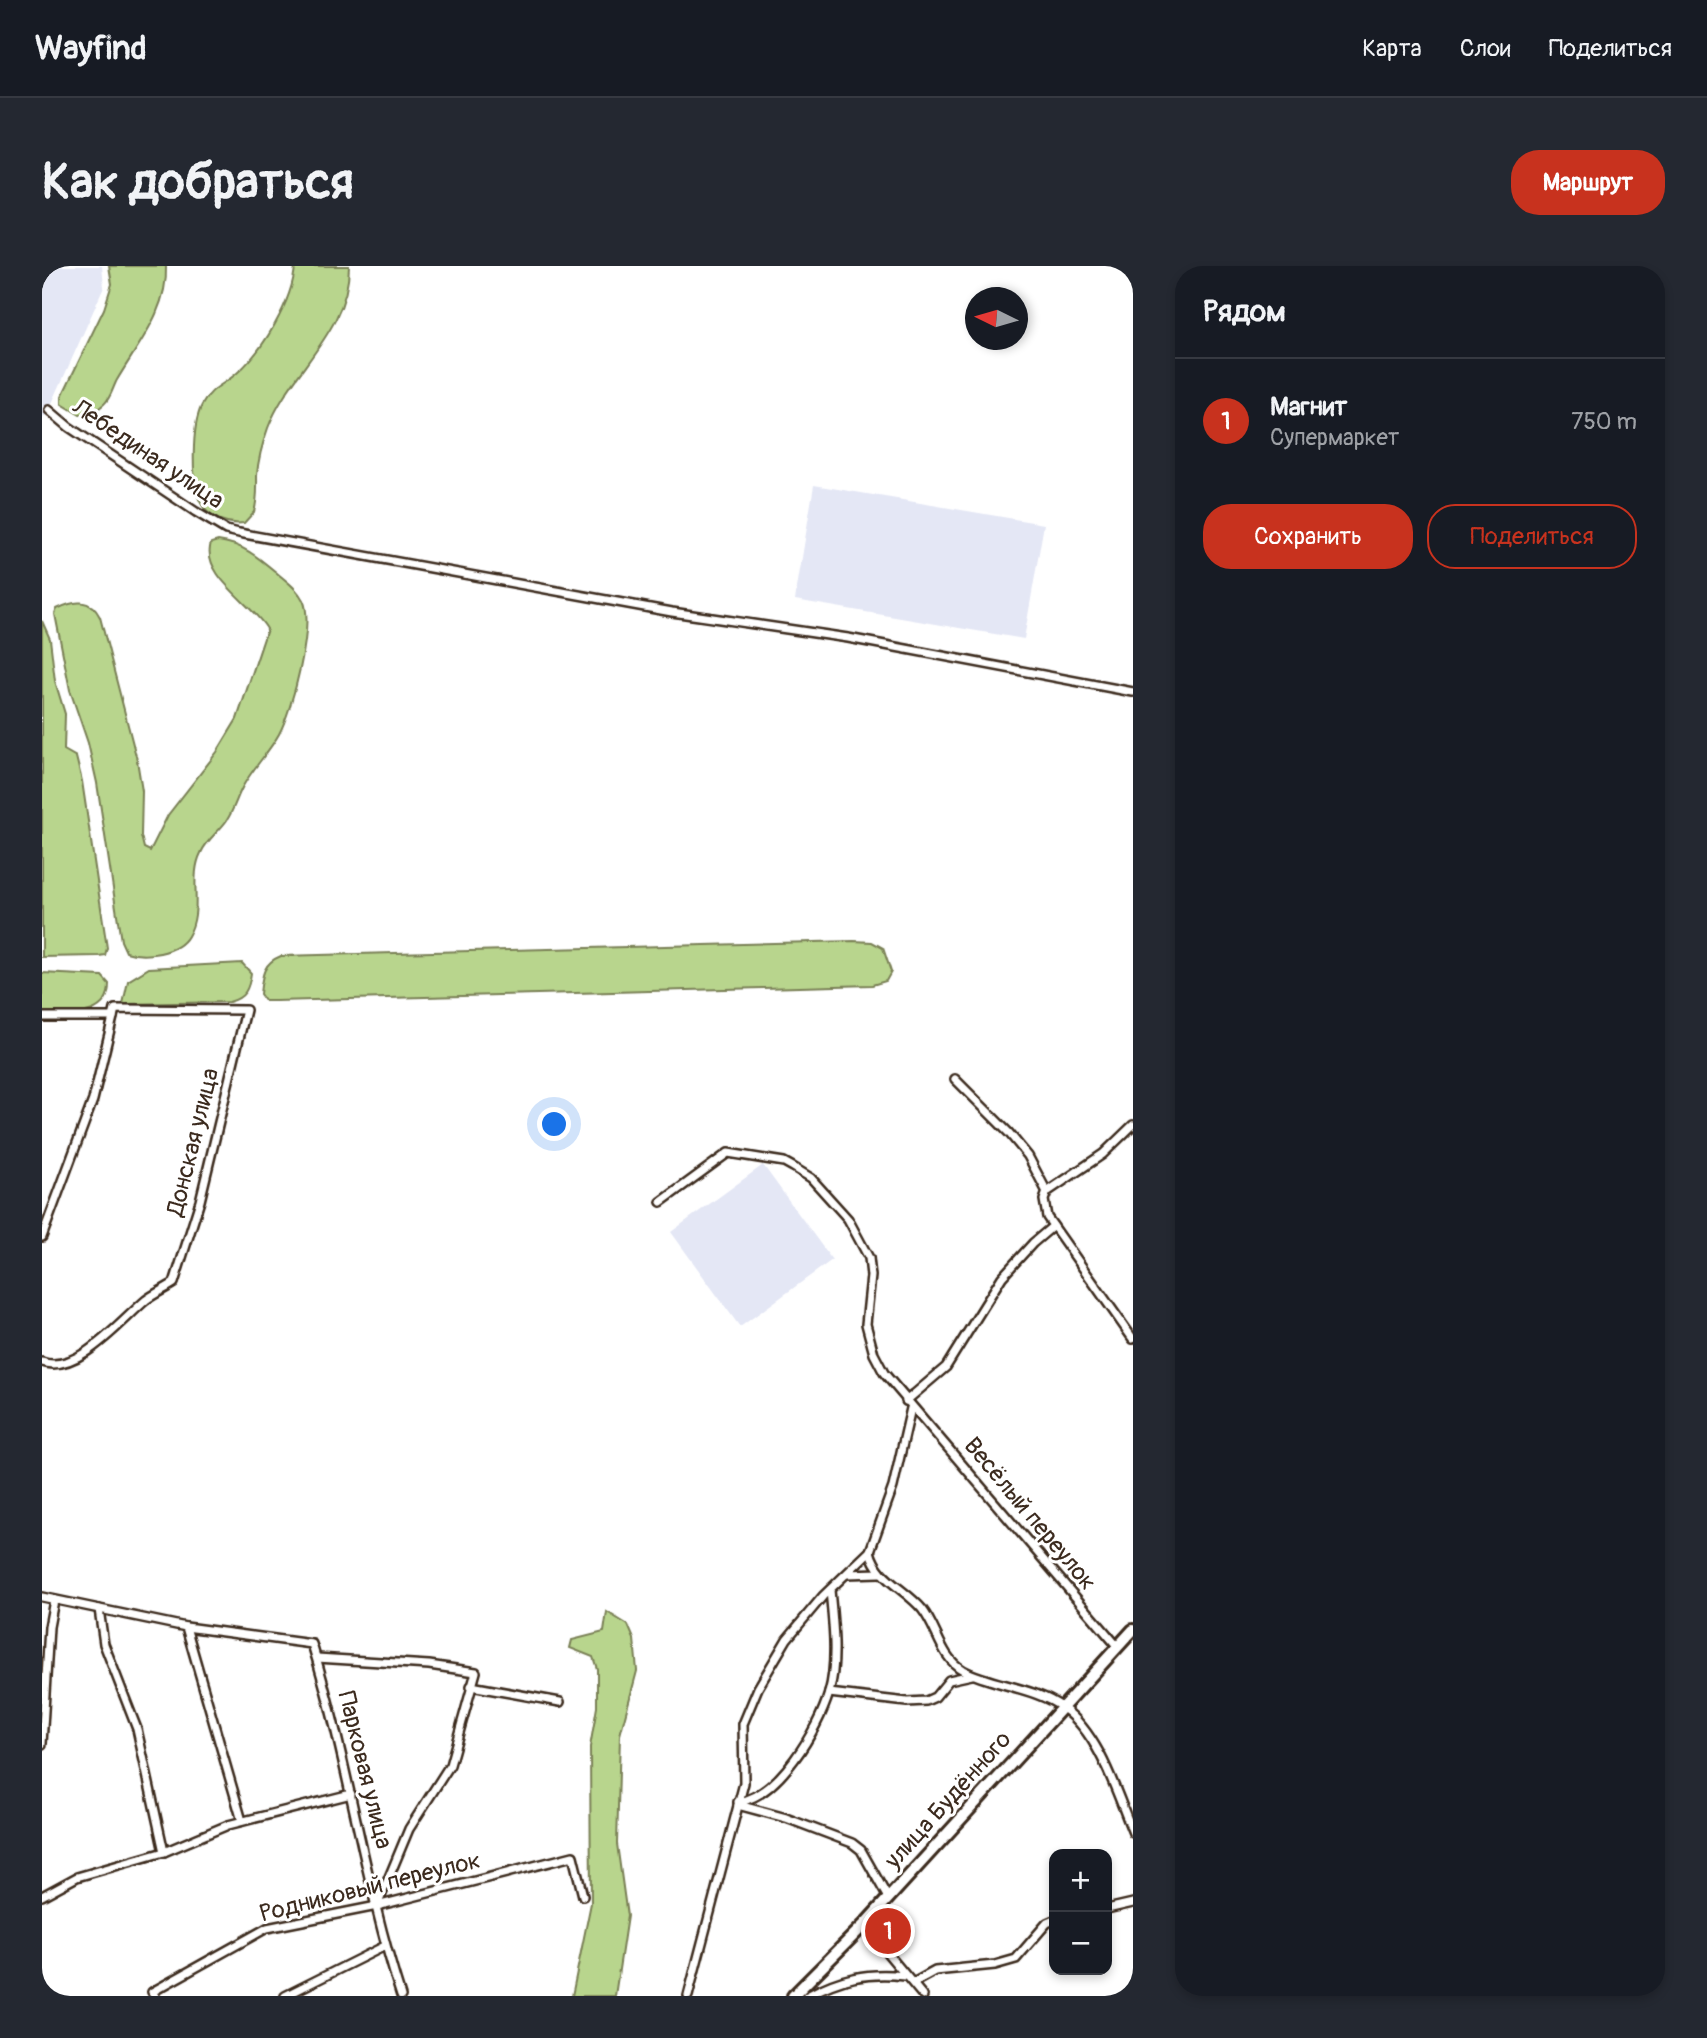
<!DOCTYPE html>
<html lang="ru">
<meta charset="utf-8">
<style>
body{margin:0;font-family:Pangolin,sans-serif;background:#242831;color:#f1f3f6}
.controls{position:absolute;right:21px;bottom:21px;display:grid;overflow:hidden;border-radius:14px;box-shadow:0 4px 10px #0003}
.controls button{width:63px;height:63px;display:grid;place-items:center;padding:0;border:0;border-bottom:2px solid #363941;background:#171b24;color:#f1f3f6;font:35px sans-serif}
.compass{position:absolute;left:923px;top:21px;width:63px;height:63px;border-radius:50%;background:#171b24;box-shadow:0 4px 10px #0003;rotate:275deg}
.you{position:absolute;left:513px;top:859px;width:24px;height:24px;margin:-18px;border:5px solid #fff;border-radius:50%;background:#1a73e8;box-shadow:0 0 0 10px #1a73e833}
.badge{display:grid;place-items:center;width:46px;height:46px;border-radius:50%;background:#c8321e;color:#fff;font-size:23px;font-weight:700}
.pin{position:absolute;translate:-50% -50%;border:4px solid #fff;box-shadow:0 2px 7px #0006}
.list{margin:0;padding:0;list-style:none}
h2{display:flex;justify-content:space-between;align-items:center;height:91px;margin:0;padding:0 28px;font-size:30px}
h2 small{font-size:23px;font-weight:400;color:#9ea1a6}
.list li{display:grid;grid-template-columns:46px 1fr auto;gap:21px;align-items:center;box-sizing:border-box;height:126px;padding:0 28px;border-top:2px solid #363941}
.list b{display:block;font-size:26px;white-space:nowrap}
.list p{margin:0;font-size:23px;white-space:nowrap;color:#9ea1a6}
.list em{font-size:23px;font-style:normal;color:#9ea1a6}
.actions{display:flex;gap:14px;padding:21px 28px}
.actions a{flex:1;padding:16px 0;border:2px solid #c8321e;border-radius:28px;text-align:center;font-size:24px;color:#c8321e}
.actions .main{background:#c8321e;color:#fff}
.map{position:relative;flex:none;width:1091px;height:1730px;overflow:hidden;border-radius:28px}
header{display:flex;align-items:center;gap:42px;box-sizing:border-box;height:98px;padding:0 35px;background:#171b24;border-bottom:2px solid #363941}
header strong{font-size:33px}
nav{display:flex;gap:38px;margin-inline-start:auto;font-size:24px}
.intro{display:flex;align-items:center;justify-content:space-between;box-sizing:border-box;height:168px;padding:0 42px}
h1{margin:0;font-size:49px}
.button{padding:18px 32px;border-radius:28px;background:#c8321e;color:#fff;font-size:24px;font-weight:700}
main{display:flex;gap:42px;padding:0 42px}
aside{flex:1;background:#171b24;border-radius:28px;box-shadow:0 4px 10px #0003}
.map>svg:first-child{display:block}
.built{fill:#e4e7f5}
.green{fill:#b8d58d;stroke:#7a8056;stroke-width:2}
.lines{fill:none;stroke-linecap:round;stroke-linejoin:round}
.minor-casing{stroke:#3b2a1e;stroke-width:12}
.secondary-casing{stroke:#3b2a1e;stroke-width:16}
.minor{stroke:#fff;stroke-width:7}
.secondary{stroke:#fff;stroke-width:10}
.labels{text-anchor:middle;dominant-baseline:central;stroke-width:6;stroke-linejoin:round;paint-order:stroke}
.street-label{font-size:24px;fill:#3b2a1e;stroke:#fff}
</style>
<header>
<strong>Wayfind</strong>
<nav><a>Карта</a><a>Слои</a><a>Поделиться</a></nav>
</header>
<div class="intro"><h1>Как добраться</h1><a class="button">Маршрут</a></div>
<main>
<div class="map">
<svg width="1091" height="1730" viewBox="0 0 1091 1730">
<rect width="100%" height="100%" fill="#fff"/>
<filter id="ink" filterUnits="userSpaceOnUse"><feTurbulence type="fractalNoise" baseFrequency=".0143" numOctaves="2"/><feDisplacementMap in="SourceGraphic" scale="14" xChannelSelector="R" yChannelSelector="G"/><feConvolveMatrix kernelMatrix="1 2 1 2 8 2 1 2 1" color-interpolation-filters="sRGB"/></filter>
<g filter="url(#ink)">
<g class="built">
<path d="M0,0h60l2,21 -55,123 -7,10z"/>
<path d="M772,219l230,39 -20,115 -229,-39z"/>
<path d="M721,899l69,95 -92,67 -69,-95z"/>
</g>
<g class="green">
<path d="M67,0h57c2,44 -28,78 -49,114 -4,7 -6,18 -13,24 -7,7 -14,9 -24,11l-18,-11v-8l42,-87 8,-25z"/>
<path d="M253,0h54c0,66 -59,104 -81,162 -5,14 -10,32 -11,47 0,13 1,24 -3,37l-10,11c-16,2 -34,-4 -42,-18 -12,-19 -10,-81 0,-100 9,-18 22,-20 35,-32 26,-22 56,-73 58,-107z"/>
<path d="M176,275c25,3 40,16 59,32 9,8 20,15 26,27 12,24 -11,110 -24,134 -10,18 -26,34 -36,52 -6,11 -9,23 -16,34 -8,12 -20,19 -26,33 -13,26 3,56 -13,83 -10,18 -44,22 -62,16l-5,-11 -24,-158 -9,-40 -18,-53 -15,-76 2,-5c17,-9 34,-11 43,8l37,143 5,31 -1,45 3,12 6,3 18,-36 49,-63 20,-33 30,-90c-13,-24 -67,-54 -56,-86z"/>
<path d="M0,355l8,18 5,42 10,33 -1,36 12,7 6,24 25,167 -2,7 -6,1 -57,1z"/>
<path d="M812,675l18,1 11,6 8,24 -5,9 -14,4 -596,16h-11l-5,-7c2,-19 3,-31 21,-38z"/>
<path d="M200,697l9,10c-2,16 -6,25 -22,29l-106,2 5,-23 21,-13z"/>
<path d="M0,707l60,3 7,8c0,36 -41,29 -67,30z"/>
<path d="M565,1346l21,13 6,14 3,32 -17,64 -3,109 10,72 -12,80h-43l19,-93 -1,-156 7,-40v-38l-4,-12 -23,-9 2,-8 32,-8z"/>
</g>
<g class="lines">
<g class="minor-casing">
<g id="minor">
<path d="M7,144l20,17 127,85 30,18 13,3 433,79 176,26 285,54"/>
<path d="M0,751h71"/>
<path d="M913,813l54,54 19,23 19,36 -3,8 3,17 86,122"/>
<path d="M1005,926l56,-38 30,-29"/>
<path d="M619,936l67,-49 56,9 9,5 18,11 37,41 21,39 2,18 -5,48 8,30 10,19 234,274"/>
<path d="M0,971l51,-137 22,-91 131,1 -46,191 -26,82c-9,6 -20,11 -28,17 -24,20 -69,75 -104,62"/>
<path d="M864,1135l40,-34 56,-90 31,-34 20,-17"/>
<path d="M828,1285c7,28 34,37 52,58 16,20 18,48 41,61 31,16 71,17 100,38 37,27 53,84 70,125"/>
<path d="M805,1308l33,-1"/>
<path d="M0,1331l144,30 126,17c36,116 52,237 89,352"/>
<path d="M57,1343l5,35 33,85 27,123"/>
<path d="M144,1361l56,194"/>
<path d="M275,1392l112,7 47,7 -26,93 -41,64 -32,77"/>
<path d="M429,1420l89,16"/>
<path d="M787,1427l78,9 19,-1 9,-4 14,-17 23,-5"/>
<path d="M0,1478l7,-117 5,-27"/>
<path d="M696,1536c40,-5 80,-72 91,-109 9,-32 4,-71 1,-103"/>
<path d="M696,1539l48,13 66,25 9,7 27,48"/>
<path d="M0,1630l35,-19 87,-25 64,-27 123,-31"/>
<path d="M1065,1643l26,-6"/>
<path d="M822,1659l59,71"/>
<path d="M871,1717l22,-12 60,-6 21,-6 31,-36 7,-3"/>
<path d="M113,1730l-3,-4 115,-64 110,-22 196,-50 10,40"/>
<path d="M243,1730l100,-50"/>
<path d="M646,1730l56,-213 -1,-59 15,-36 29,-49 36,-43 47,-45 23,-64 18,-79"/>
<path d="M765,1730c33,-18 60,-24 97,-20"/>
</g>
</g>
<g class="secondary-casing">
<path id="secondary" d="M751,1730l71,-71 269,-295"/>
</g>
<use href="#minor" class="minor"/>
<use href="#secondary" class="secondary"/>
</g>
</g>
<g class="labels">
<g class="street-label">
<text transform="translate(106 188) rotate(34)">Лебединая улица</text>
<text transform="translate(151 876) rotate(-76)">Донская улица</text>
<text transform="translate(988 1248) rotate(50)">Весёлый переулок</text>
<text transform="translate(323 1504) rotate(76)">Парковая улица</text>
<text transform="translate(906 1534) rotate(-48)">улица Будённого</text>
<text transform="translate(328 1621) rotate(-14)">Родниковый переулок</text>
</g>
</g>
</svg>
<div class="controls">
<button>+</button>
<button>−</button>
</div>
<svg class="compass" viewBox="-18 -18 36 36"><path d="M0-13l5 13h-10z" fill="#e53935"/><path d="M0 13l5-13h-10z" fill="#9ea1a6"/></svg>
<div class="you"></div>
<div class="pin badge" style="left:846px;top:1665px">1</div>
</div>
<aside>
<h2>Рядом<small></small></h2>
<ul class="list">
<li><span class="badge">1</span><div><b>Магнит</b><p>Супермаркет</p></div><em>750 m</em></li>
</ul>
<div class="actions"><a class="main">Сохранить</a><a>Поделиться</a></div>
</aside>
</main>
